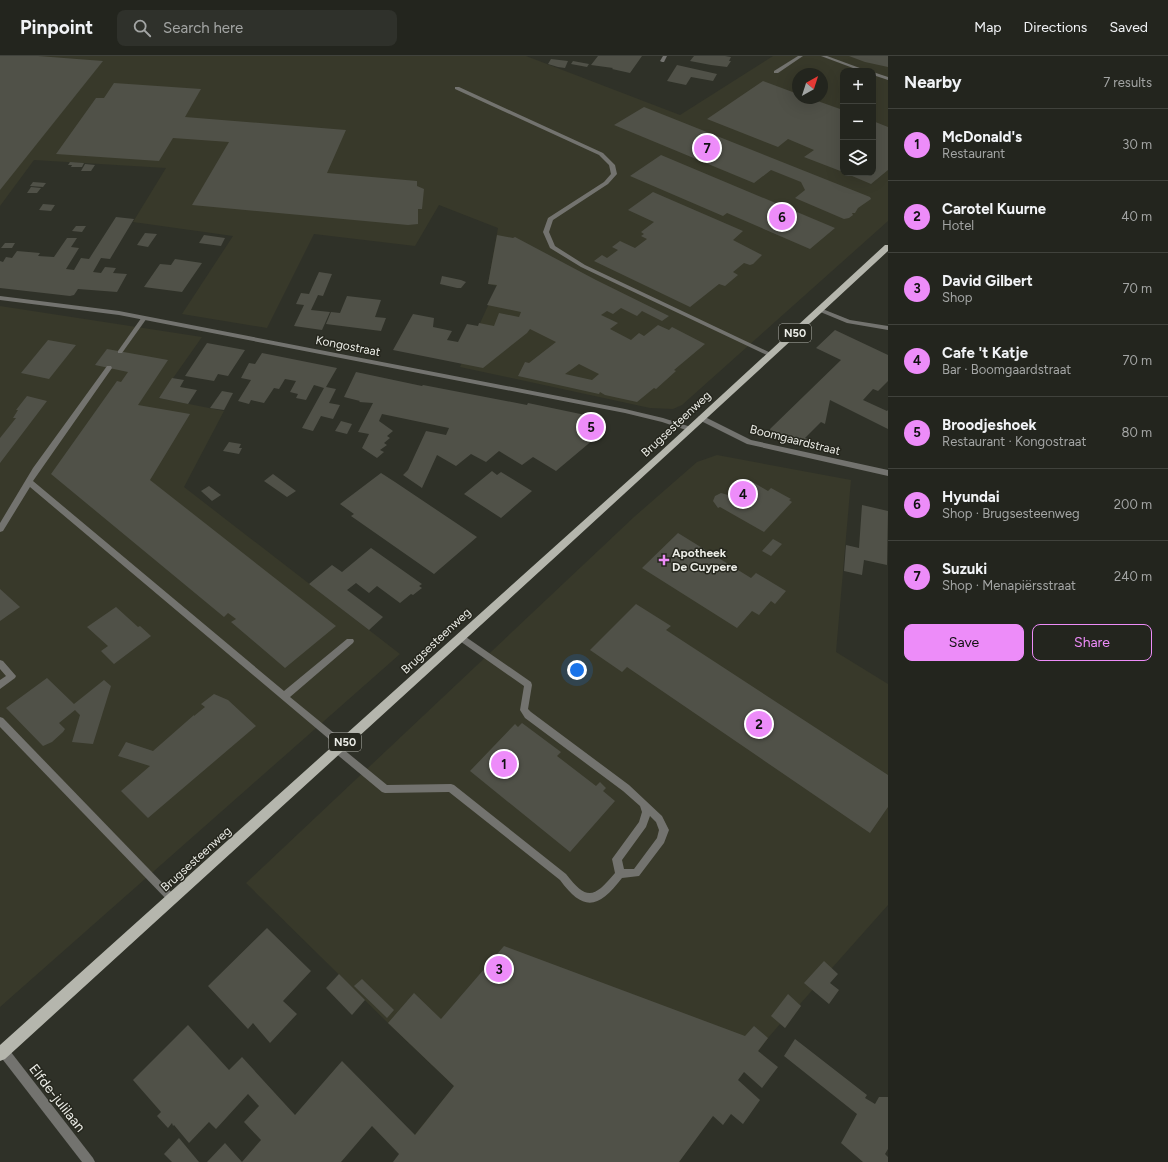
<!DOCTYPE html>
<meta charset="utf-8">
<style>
body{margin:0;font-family:Figtree,sans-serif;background:#2f312b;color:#f1f3f6}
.controls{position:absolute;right:12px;top:12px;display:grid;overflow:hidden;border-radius:8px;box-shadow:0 4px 16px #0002}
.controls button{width:36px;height:36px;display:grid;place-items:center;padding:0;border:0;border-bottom:1px solid #40423c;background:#23251e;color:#f1f3f6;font:20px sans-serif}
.compass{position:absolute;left:792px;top:12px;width:36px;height:36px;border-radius:50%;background:#23251e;box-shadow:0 4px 16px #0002;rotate:39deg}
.you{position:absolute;left:577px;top:614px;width:14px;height:14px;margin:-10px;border:3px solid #fff;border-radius:50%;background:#1a73e8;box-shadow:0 0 0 6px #1a73e833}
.badge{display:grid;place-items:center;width:26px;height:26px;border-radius:50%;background:#ed8cf9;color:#111;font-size:13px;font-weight:700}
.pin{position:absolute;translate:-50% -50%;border:2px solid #fff;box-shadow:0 1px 4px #0006}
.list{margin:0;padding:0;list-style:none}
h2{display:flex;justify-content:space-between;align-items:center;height:52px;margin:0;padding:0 16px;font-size:17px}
h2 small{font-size:13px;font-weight:400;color:#a3a5a4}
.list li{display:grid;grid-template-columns:26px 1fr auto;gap:12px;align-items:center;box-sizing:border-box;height:72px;padding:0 16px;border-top:1px solid #40423c}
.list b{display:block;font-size:15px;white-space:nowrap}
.list p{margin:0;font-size:13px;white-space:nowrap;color:#a3a5a4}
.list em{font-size:13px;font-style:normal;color:#a3a5a4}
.actions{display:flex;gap:8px;padding:12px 16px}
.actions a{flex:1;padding:9px 0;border:1px solid #ed8cf9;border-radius:8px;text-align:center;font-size:14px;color:#ed8cf9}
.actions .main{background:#ed8cf9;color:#111}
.icon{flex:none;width:22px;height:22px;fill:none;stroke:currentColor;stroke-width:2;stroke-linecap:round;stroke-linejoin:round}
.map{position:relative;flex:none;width:888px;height:1106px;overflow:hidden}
header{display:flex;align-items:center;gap:24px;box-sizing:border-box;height:56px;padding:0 20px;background:#23251e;border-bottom:1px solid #40423c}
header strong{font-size:19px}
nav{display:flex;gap:22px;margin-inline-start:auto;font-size:14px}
.search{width:280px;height:36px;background:#2f312b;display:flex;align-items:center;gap:10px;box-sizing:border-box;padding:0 14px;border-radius:8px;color:#a3a5a4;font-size:15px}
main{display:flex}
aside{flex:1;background:#23251e}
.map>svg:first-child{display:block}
.built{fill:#38392a;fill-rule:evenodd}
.building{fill:#505148;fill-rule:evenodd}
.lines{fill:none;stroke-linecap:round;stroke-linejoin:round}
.service{fill:#73736f;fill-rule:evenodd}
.minor{fill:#73736f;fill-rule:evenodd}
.primary{fill:#b5b6ad;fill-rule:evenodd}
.poi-dot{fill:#ed8cf9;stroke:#26271e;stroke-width:1.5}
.labels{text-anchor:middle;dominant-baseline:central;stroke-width:3;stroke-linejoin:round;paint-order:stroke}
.shield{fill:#26271e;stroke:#b0b1aa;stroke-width:1}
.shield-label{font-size:11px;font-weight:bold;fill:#ebece6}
.street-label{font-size:12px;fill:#ebece6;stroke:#26271e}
.poi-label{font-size:12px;font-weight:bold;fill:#ebece6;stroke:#26271e;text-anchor:start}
.near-street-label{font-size:14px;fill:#ebece6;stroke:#26271e}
</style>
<header>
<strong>Pinpoint</strong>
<div class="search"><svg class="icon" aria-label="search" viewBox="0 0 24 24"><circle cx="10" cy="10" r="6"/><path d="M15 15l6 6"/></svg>Search here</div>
<nav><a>Map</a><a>Directions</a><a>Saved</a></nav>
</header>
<main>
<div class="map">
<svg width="888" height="1106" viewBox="0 0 888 1106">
<rect width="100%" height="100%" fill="#2f3128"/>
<g class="built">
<path d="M0,0h526l154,59 93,-59h115v165l-206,184 -9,4 -23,-1 -190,-41 37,-81 -9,-2 10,-56 -59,-23 -24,41 -101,-12 -47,94 -85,-14 51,-78 -100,-14 33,-54 -132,-8 -34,46zM843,15h30v102h-30zM798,18h24v24h-24z"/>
<path d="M0,250l202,31 -43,61 65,13 -40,76 216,167 -400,353z"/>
<path d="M717,399l134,25 -15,172 52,32v221l-88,99 1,2 -16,22 -5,-4 -12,14 -89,124h-273l-7,-8 55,-68 -66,-63 -142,-140 388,-366 63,-55z"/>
</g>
<g class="building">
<path d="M0,0h38l65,5 -103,129z"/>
<path d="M598,0h44l-12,17 -18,-4 1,-1 -22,-3z"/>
<path d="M694,0h31l6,1 -2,4h2l-4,6 -16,-2 -21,-4z"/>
<path d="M849,0h39v11l-23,-5z"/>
<path d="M551,3l17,2 -3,7 -7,-1 -10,-3z"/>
<path d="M573,5l16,3 -2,3 -16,-3z"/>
<path d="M677,9l40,9 -4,7 -22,-4 -5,8 -19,-4z"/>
<path d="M763,25l35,13v4h11l34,12v62l-39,-15 10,-7 -26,-11 -10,8 -71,-28z"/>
<path d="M114,27l87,6 -16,28 161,13 -19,43 90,8v5l7,3 -2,20h-4v15l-10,1 -216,-20 37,-63 -56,-4 -14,23 -103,-7 40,-56h8z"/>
<path d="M644,51l226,90 1,2 -13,9 -3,5h-3l1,2 -4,3 -5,1 -49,-21 10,-8 -4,-8 -30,-12 -17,13 -140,-58z"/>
<path d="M873,65l15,6v43l-17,14 -26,-11h28z"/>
<path d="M661,99l174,73 -25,21 -83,-36 -4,3 -93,-40z"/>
<path d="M70,106l14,1 -2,4h-11l1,-2h-4z"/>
<path d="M85,108l10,1 -4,6h-10z"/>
<path d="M33,126l13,1 -3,4 -13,-1z"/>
<path d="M31,131l10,1 -4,5h-10z"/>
<path d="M653,136l90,39 -10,9 29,15 -9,9 -3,1 -6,-2 -11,9 5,3 -13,11 -6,-2 -29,23 -96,-46 8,-6 5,3 11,-8 -6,-3 8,-6 15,7 12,-9 -6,-3 3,-2 -3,-2 13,-10 -26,-12z"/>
<path d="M43,148l12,1 -4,6 -12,-1z"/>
<path d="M116,161l18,2 -24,40 -9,-1 -8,14 8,1 4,-6 11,1 -3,5 14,1 -10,18 -39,-3 -4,6 -4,1 -70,-8v-27l3,1 3,-5 6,1 5,-7 23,2 -2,3 16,1 13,-19h10l-6,9 8,1 -13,21 8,1 7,-12 8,1z"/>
<path d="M76,170h10l-4,6 -10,-1z"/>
<path d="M145,177l12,1 -9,13 -11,-2z"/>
<path d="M204,179l21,3 -4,8 -22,-3z"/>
<path d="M497,179l16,3 2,-1 81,43 73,36 -7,5 -20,-10 -5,5 -16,-8 -8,6 -6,-3 -6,4 17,8 -8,6 21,11 8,-7 5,3 14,-11 11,5 3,-3 33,17 -31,26 2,1 -20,18 -2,-1 -17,14 -32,-7 -5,-3 -1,2 -81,-18 7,-14 4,1 27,-21 -26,-13 -3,4 -44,35 -90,-18 20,-36 21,4 -1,9 19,4 -5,9 11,2 9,-18 11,2 1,-3 15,3 5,-13 20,4 2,-5 -34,-7 10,-20 -9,-1zM579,308l20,10 -7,6 -27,-6z"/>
<path d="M5,187h10l-3,5h-11z"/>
<path d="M175,203l27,4 -20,29 -38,-5 16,-23 11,1z"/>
<path d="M319,216l13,2 -9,22 -5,-1 -7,15 19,2 -8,18 -28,-4 10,-21 -8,-1 5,-11 8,1z"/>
<path d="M442,220l19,4 5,2 -5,6h-4l-17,-4z"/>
<path d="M347,240l34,4 -6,17 11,1 -5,13 -55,-7 5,-12 9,1z"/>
<path d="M835,274l53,25v26l-10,10 -5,-2 -10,11 24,11 1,-1v19l-58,-29 -5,24 -4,-2 -16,16 3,1 -4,4 -32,-8 -2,-6 71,-69 -25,-12z"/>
<path d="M48,284l28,5 -27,34 -28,-6z"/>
<path d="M207,287l38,7 -17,26 -10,-2 -4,7 -29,-5z"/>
<path d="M107,293l61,11 -30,45 52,9 -40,66 186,146 -51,42 -54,-46 5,-3 -8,-6 -4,4 -173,-143 66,-93 4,1 7,-10 -33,-7z"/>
<path d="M262,297l75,15 -11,19 10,2 -7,14 11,2 -7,14 -12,-3 -8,15 -11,-3 22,-40 -10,-3 -8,15 -10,-2 2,-4 -8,-2 6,-11 -11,-2 -6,10 -5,-1 -10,15 -13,-3 -2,4 -11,-3 13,-21 -10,-2 8,-15 6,1z"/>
<path d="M356,316l66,14 1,-1 104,20 1,-2 62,13 14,8 2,5 -50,42 -23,-14 -11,8 -23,-14 -13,11 -15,-8 -15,12 -19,-11 -15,33 -19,-13 5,-5 18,-39 20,4 3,-7 -67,-14 -3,7 14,10 -6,5 3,2 -6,5 3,2 -7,5 4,2 -7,6 -15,-10 7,-14 -11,-2 15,-29 -14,-1 1,-1 -16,-4z"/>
<path d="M172,322l12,2 -4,7 17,3 -9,14 -29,-6z"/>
<path d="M222,335l11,2 -9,17 -14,-2z"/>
<path d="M27,340l20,5 -47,62v-25l16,-20h-3l5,-8h-2z"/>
<path d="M341,365l11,3 -5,10 -12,-3z"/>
<path d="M229,386l12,2 -2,4h3l-3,6 -16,-3z"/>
<path d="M492,415l5,4 4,-3 31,19 -31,27 -37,-24z"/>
<path d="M381,417l14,9 82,55 -43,37 -83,-58 3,-2 -14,-10z"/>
<path d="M273,418l23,17 -9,6 -23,-16z"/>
<path d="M751,425l17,10 3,-3 20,11 -2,1 3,2 -28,30 -44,-25 -2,1 -5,-7 2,-5 6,-3 14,4z"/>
<path d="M209,430l12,9 -9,6 -11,-10z"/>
<path d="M862,449l26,6 -1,54 -23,-5 -2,15 -18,-4 2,-26 13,3z"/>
<path d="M678,477l73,45 5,-5 30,18 -11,13 -4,-3 -12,14 -7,-4 -15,17 -95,-60z"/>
<path d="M773,483l9,5 -11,12 -9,-5z"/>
<path d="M371,492l51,36 -3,2 3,2 -9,7 -2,-1 -11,9 -23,-17 -8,7 -13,-10 -9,7 36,27 -14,13 -60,-46 23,-19 10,7z"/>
<path d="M0,533l20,18 -20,14z"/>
<path d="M636,548l35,22 -5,4 222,145v32l-18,26 -243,-166 -5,5 -32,-22z"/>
<path d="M116,551l22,20 2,-1 11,10 -37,28 -13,-13 7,-5 -21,-19z"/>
<path d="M47,622l27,26 30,-24 7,6 -18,58 -21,-2 8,-27 -5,-5 -16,13 6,6 -2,3 -11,10 -9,4 -37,-38z"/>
<path d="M214,638l14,6 28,26 -108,92 -27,-27 29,-25 -32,-10 8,-14 27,9 41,-36v1l11,-9 -4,-3z"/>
<path d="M522,667l39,29 -4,4 39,30 4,-4 6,6 -3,3 12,10 -45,51 -100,-81 45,-47 3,3z"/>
<path d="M267,872l44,43 -28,30 14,13 -27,29 -17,-20 -5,6 -40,-43z"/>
<path d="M504,890l241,90 9,-10 14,12 -10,13 20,16 -16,21 -18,-16 -6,8 22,20 -17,24 -12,-10 -8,11 -10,-9 -34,46h-286l6,-8 -27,-28 -31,36h-134l18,-19 17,19 19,-22 -17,-18 15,-16 -11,-12 -32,35 -7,-7 -20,21 -15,-18 -1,1 -1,-3 -4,5 -11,-12 4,-4 -28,-32 55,-55 41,45 13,-13 53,58 47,-54 73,74 39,-49 -66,-63 26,-30 27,26z"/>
<path d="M824,905l14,13 -8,9 9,7 -10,14 -25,-21z"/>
<path d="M339,918l26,26 -13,15 -26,-27z"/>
<path d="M362,923l32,31 -7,8 -33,-32z"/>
<path d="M788,938l13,12 -16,22 -14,-12z"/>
<path d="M795,983l72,56 -2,3 10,6 4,-7h9v52l-3,5 3,3v5h-25l-22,-19 16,-29 -73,-58z"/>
<path d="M179,1082l20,24h-27l-8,-8z"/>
</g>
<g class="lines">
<g class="service">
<path d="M798,0h5l-25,17h-4v-2z"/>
<path d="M821,0h6l41,15h-7z"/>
<path d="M873,16l15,5v3l-15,-5z"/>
<path d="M455,31h4l144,66 12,12 2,9 -9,10 -55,36 -4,12 6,14 30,19 188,89v2h-4l-188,-89 -31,-19 -7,-16 5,-14 56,-36 7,-8 -2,-9 -10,-10 -144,-66z"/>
<path d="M820,252l30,12 38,6v4l-41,-7 -29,-12v-2z"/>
<path d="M144,260l3,2 -25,35h-4v-2l24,-34z"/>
<path d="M107,310h4l1,2 -79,113 251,210 63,-52h6l1,2 -1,2 -63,54 55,45 1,3 -1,3 -2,1 44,36 64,-1 3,1 112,89c21,27 28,24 49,-1l-3,-14 27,-37 3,-10 -2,-6 -17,-15 -98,-73 -5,-8 4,-24 -67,-47 -1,-2 1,-2h6l68,47 1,3 -4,24 3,3 98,73 33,31 7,14 -5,13 -25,33 -17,2c-23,30 -38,35 -62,2l-111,-88 -64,1 -3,-1 -48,-40 -1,-3 1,-3 2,-1 -306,-258 -27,44 -3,1v-9l33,-55zM650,760l6,6 3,8 -2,8 -23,31h-10l-2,-9 24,-33z"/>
<path d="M0,604l3,1 13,15 -1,2 -15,11v-9l6,-4 -6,-7z"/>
<path d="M0,661l3,1 172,178 2,3 -2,3 -3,2 -3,-2 -169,-175z"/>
</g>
<g class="minor">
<path d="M663,0h4l-3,6h-2l-2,-1z"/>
<path d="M0,240l119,15 506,98 38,9 28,9 1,2 -3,2 -27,-9 -37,-9 -506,-98 -119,-15z"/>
<path d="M699,360h4l48,24 137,30v6l-141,-32 -48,-24 -1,-2z"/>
<path d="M3,990l4,1 86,111 2,4h-13l-82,-106v-9z"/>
</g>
<path class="primary" d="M885,189h3v6c-293,271 -588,539 -883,808l-5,2v-16l660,-593z"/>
</g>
<path class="poi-dot" d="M662 498h4v4h4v4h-4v4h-4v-4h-4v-4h4z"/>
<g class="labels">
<g class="shield">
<rect x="779" y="268" width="32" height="18" rx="3"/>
<rect x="329" y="677" width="32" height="18" rx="3"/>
</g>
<g class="shield-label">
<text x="795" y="277">N50</text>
<text x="345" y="686">N50</text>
</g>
<g class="street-label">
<text transform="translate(348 290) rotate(11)">Kongostraat</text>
<text transform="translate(676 368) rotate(-43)">Brugsesteenweg</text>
<text transform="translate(795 384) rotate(14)">Boomgaardstraat</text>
<text transform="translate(436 585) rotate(-43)">Brugsesteenweg</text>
<text transform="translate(196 803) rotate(-42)">Brugsesteenweg</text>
</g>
<g class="poi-label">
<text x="672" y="497">Apotheek<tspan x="672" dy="14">De Cuypere</tspan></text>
</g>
<g class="near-street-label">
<text transform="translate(57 1042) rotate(52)">Elfde-julilaan</text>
</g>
</g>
</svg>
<div class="controls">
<button>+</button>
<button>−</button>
<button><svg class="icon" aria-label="layers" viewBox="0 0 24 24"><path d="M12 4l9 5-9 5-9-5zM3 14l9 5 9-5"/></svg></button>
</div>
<svg class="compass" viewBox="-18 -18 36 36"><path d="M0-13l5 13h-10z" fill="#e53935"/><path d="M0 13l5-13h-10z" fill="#a3a5a4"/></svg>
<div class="you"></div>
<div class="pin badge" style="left:504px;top:708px">1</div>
<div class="pin badge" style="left:759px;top:668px">2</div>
<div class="pin badge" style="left:499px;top:913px">3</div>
<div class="pin badge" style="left:743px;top:438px">4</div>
<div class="pin badge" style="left:591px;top:371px">5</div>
<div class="pin badge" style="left:782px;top:161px">6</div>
<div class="pin badge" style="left:707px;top:92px">7</div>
</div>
<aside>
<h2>Nearby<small>7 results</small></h2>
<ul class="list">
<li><span class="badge">1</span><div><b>McDonald's</b><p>Restaurant</p></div><em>30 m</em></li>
<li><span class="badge">2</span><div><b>Carotel Kuurne</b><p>Hotel</p></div><em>40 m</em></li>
<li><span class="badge">3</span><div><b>David Gilbert</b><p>Shop</p></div><em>70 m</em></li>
<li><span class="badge">4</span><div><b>Cafe 't Katje</b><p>Bar · Boomgaardstraat</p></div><em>70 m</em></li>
<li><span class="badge">5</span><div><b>Broodjeshoek</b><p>Restaurant · Kongostraat</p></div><em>80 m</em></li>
<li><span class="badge">6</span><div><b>Hyundai</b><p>Shop · Brugsesteenweg</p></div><em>200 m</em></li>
<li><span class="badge">7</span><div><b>Suzuki</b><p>Shop · Menapiërsstraat</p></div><em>240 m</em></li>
</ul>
<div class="actions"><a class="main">Save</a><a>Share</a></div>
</aside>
</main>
